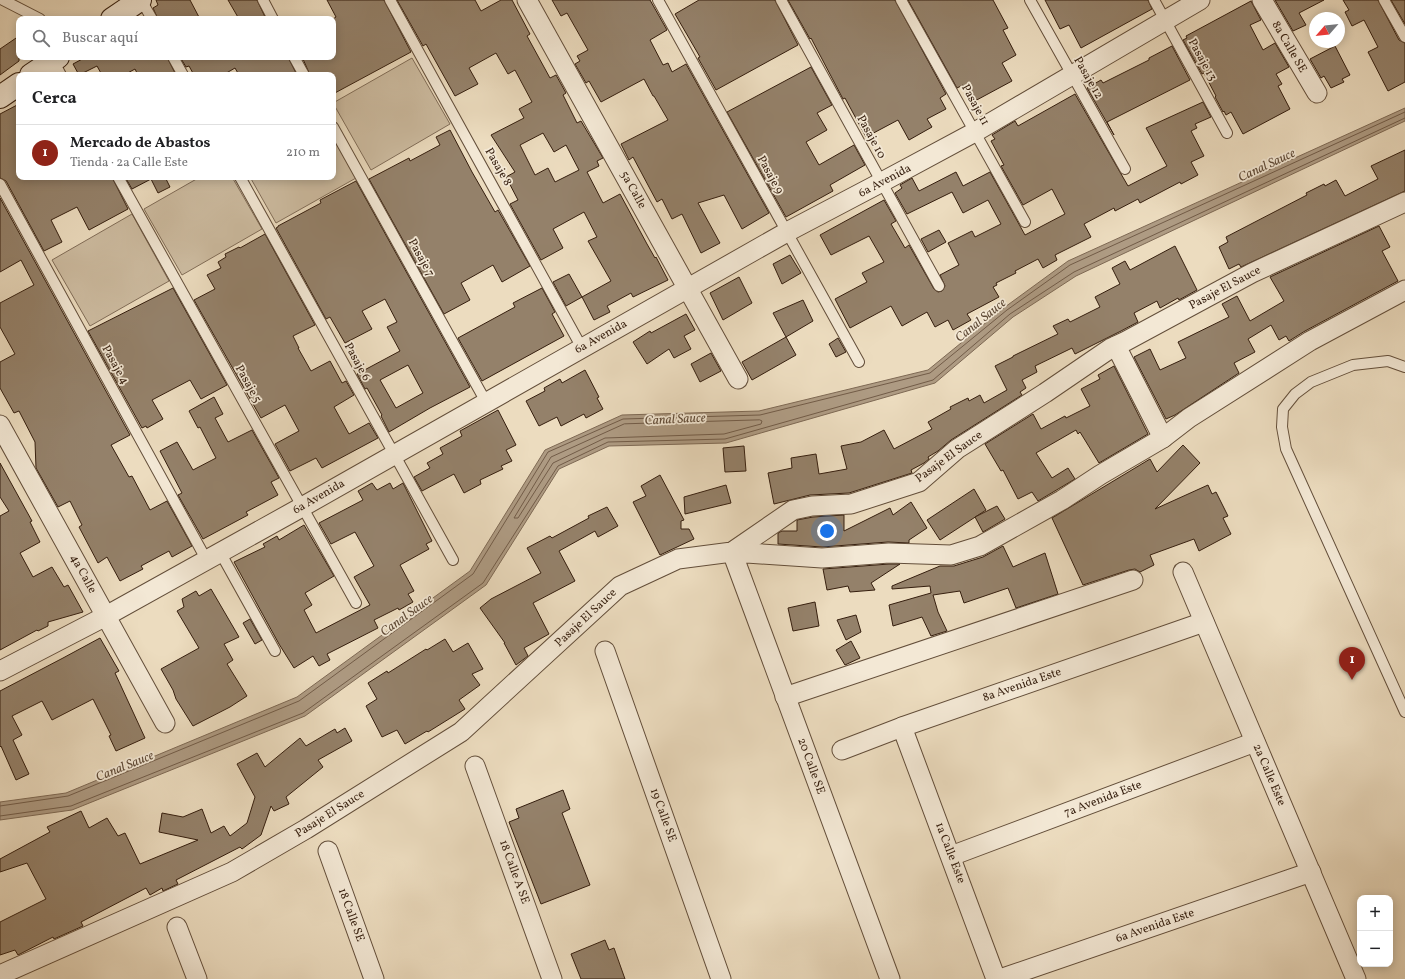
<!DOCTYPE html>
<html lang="es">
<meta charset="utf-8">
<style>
body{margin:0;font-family:Vollkorn,serif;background:#f2f2f2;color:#202124}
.controls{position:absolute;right:12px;bottom:12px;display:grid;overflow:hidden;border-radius:8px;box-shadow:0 2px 10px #0003}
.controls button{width:36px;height:36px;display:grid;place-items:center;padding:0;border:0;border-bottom:1px solid #e0e0e0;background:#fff;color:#202124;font:20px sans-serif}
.compass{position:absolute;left:1309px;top:12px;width:36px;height:36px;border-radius:50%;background:#fff;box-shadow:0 2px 10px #0003;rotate:242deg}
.you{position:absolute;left:827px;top:531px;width:14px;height:14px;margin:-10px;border:3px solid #fff;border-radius:50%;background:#1a73e8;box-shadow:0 0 0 6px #1a73e833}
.badge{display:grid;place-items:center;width:26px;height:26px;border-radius:50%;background:#8f2418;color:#fff;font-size:13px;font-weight:700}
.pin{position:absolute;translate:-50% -33px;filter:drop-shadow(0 1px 2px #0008)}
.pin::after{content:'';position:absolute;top:21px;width:14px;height:12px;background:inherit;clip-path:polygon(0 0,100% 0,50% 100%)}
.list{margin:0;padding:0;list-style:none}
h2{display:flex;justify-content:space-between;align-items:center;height:52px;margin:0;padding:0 16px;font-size:17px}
h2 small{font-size:13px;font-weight:400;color:#757577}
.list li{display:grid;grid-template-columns:26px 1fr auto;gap:12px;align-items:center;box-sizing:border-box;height:56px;padding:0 16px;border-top:1px solid #e0e0e0}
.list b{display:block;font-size:15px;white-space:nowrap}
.list p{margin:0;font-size:13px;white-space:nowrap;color:#757577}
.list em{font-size:13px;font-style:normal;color:#757577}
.icon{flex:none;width:22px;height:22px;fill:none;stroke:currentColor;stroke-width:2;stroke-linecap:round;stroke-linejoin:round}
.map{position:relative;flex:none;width:1405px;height:979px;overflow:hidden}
.search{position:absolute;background:#fff;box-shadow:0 2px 10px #0003;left:16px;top:16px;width:320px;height:44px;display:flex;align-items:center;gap:10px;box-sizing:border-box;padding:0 14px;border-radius:8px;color:#757577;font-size:15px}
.panel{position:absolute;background:#fff;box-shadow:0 2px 10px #0003;left:16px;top:72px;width:320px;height:108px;border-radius:8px}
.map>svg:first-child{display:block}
.green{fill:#cdbca1;stroke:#816d58}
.water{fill:#ae9b83;stroke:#7e6954}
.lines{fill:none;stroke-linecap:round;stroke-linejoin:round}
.shore{stroke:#725c48;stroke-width:1}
.building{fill:#94816a;stroke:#351e0e;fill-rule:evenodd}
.lane-casing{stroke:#634e3a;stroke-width:12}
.street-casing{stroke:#634e3a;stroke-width:21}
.secondary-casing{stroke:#351e0e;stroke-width:24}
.lane{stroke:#f3e8d5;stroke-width:10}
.street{stroke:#f3e8d5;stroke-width:19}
.secondary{stroke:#f3e8d5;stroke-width:22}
.labels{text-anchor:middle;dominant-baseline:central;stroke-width:3.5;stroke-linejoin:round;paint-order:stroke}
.street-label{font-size:12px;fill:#351e0e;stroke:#f3e8d5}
.water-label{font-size:13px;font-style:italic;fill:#5f4a37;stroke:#f3e8d5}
</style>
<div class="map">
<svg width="1405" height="979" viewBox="0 0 1405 979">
<rect width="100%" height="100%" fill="#ecdcbf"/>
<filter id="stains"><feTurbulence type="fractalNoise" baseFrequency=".005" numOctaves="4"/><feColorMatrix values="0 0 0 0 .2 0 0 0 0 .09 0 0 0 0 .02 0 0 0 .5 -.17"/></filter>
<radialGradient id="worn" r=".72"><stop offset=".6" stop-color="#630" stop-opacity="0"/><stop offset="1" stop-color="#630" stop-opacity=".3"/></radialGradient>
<g class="green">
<path d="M412,58l38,66 -79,46 -38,-67z"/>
<path d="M333,138l23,40 -80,45 -26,-46h83z"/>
<path d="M200,177h32l30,52 -80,46 -38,-66z"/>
<path d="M132,214l37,67 -79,45 -38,-66z"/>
</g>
<path class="water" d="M1405,108v13l-329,155 -63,41 -78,66 -209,60 -117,3 -50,23 -73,116 -181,131 -233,94 -72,10v-18l66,-9 231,-96 173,-126 75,-121 77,-35 137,-4 169,-41 77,-63 63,-46z"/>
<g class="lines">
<g class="shore">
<path d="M760,420l2,1 -1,3 -37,10 -119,4 -52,25 -35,55h-4l37,-61 73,-33z"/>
<path d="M0,806l68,-10 231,-95 174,-127 75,-122 75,-33 137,-4 170,-42 77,-63 63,-45 335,-153"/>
<path d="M0,816l71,-10 232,-93 180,-130 75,-117 50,-24 117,-3 208,-59 77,-66 64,-42 331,-154"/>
</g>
</g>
<g class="building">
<path d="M156,0h34l10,19h-42l-5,-11 5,-3z"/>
<path d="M228,0h29l9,19h-27z"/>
<path d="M327,0h57l27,52 -78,42v-19h-23l-7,-16 4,-2h26v-38l3,-2z"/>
<path d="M397,0h78l6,11 20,-11h11l18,34 -3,2 23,42 6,-3 10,18 -3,2 14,28 4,-2 22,37 -6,3 2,5 -12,6 16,31 17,-9 27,50 8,14 1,-1 12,23 -35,17 -2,-4 -24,13 3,6 -16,8 -12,-23 29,-16 -23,-40 9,-4 -13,-25 -31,17 10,19 -22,12 -31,-56 8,-4 -12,-23 9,-5 -24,-37 33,-17 -5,-9 13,-7 -17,-32 -7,4 -12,-21 -27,15 9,16 -23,12 -29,-52 -3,2zM543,133l11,19 12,-7 13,25 -24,12 -7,-14 -13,7 -15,-30z"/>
<path d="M552,0h98l17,30 -17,10 13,25 5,-2 4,9 14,-8 83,149 -27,16 -18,-34 -26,8 22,40 -19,10 -19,-39 -10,5 -10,-20 -5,3 -24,-45 -4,3 -8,-16 47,-24 -14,-24h-1l-9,-17 -43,23 -12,-21 -3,2 -11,-19 5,-3 -3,-5 11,-6 -21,-37 -6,3z"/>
<path d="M699,0h76l23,45 -82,45 -18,-32 2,-1 -25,-43z"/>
<path d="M788,0h107l51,94 -6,4 6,11 -19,10 5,8 -23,13 -11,-20 -32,17 -21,-39 -2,1 -32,-61 -1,1z"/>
<path d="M908,0h85l15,28 -5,2 13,25 -14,8 10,18 -39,21 -10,-17 -6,3z"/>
<path d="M1045,0h103l4,9 -71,39 -12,-23 -9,4z"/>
<path d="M1275,0h49l-25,13 7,12 -13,6z"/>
<path d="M1343,0h35l21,40 6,3v39l-17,9 -20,-39 10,-5 -14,-27 -12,6 -7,-14 4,-2z"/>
<path d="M1391,0h14v24z"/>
<path d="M1251,1l10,19 -11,5 13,25 12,-7 14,24 -13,7 6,10 -4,2 12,23 -47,25 -12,-22 -5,3 -2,-4 -1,1 -8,-15 1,-1 -12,-23 -2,1 -19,-34 4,-2 -1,-2z"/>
<path d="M19,36v25l-19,14v-26z"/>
<path d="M1172,46l18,34 -83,42 7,13 -27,-47 14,-8 2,3 46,-23v-2z"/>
<path d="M1335,46l15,29 -8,4 2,3 -13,6 -7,-12 -3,2 -11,-19z"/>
<path d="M86,57h81l8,16 -3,2h-34l-3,-6 -11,6h-22l-5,-9 -18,9 -6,-11z"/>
<path d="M180,57h108l9,18h-58l-4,-7 -12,7h-29l-5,-9 -3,1z"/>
<path d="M811,67l21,38 -15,8 10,17 -21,12 13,23 35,-20 11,20 -35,20 3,6 -47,26 -59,-105z"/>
<path d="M1075,94l53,92 39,-20 -21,-38 57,-26 8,15 -16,7 2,4 -6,3 13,25 -13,6 7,13 -17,9 -1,-2 -40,21 -2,-4 -23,12 -1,-3 -30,16 7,13 -36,18 2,5 -14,8 -5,-9 -23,12 1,2 -20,10 1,2 -4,2 6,10 -32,17 4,6 -18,10 -5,-10 -13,7 -8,-15 -25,14 -11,-20 -41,22 -15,-29 32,-17 -5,-9 22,-11 -15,-26 -38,19 -11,-20 64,-35 12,21 -5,3 14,24 4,-3 25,44 4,3 4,-1 3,-5 -5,-11 19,-10 -11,-22 24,-12 3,6 26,-13 -13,-24 -25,13 -11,-21 -45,22 -12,-21 7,-5 -2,-3 12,-7 7,13 37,-19 7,14 27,-14 35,63 40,-21 -13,-25 -29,16 -22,-39 3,-1 -13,-24 4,-2 -3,-4 23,-14 3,5z"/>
<path d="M19,104v73h93l16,32 -39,21 -12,-23 -26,13 11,22 -18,9 -38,-70 -6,-3v-64z"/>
<path d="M450,130l22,42 23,40 3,-2 32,56 -28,16 -9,-17 -32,18 9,17 -26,14 -75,-135 40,-21 1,3 30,-16 -4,-8z"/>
<path d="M1405,150v41l-164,76 -2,-3 -10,5 -10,-22 9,-5 -2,-5 81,-42 -1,-2 18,-9 1,2 11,-6 9,16 33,-17 -7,-13z"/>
<path d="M125,177h40l5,10 -12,6 -7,-14 -19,10z"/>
<path d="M356,181l114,206 -40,21 -41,24 -8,-16 1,-1 -15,-27 -2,1 -8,-15 43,-23 -13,-24 10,-5 -12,-23 -23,12 10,18 -27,14 -15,-26 -4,2 -50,-91 2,-1v-1l43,-23 -1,-3zM408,365l15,28 -27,15 -16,-28z"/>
<path d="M0,198l130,237 -19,10 18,32 3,-1 18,34 17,-9 25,45 -20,11 -3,-6 -28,15 2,3 -23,12 -13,-24 -9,6 -19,-36 3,-2 -12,-24 -12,6 -22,-39 -1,-26 -16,-31 -5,2 -14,-25v-26l15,-8 -15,-27v-24l34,-18 -13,-25 -21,12z"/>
<path d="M1379,226l11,21 -8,4 16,30 -93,50 -16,10 -3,-5 -7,4 -8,-15 -23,14 7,13 -21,11 5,10 -64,42 -9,4 -32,-62 16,-8 10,21 26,-12 -8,-16 51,-25 -7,-13 15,-8 13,25 34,-20 -14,-24z"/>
<path d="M939,230l7,12 -18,10 -7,-13z"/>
<path d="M265,234l50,91 -22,11 6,12h-1l13,23 19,-10 12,22 4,-2 8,14 -20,12 15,27 20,-11 9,15 -56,30 -6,-10 -26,13 -15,-27 24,-13 -14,-26 -24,13 -67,-118 21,-11 -8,-14 14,-7 -3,-6 8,-5 -1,-3 14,-7 1,1z"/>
<path d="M1175,246l22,44 -18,10 -1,-2 -18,10 -3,-7 -23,12 4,9 -17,9 -46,23 -3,-6 -37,18 2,6 -15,8 4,8 -6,4 2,3 -71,45 -13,11 -10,6 1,2 -5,4 -13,7 1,3 -63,20 -39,2 -36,9 -6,-31 24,-5 -1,-10 25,-4 3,20 28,-5 -6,-23 20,-4 23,-12 10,19 38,-20 -4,-7 23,-13 -1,-2 18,-9 1,3 11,-6 4,8 23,-13 -12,-24 18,-9v-1l45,-22 -5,-8 15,-7 2,3 30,-15 -5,-10 25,-13 -8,-16 13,-7 5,9z"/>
<path d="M790,255l11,18 -19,11 -9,-20z"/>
<path d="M569,274l13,23 -16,9 -13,-24z"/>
<path d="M739,277l13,26 -29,17 -13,-27z"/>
<path d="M173,288l54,97 -26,14 -11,-19 -38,20 11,19 -16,9 -1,-2 -4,2 -54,-97z"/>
<path d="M542,288l13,24 -3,2 12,22 -82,45 -24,-43 57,-31 -2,-4z"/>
<path d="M803,300l10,21 -27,16 -13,-24z"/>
<path d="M686,314l9,16 -11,6 7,13 -17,9 -5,-9 -22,15 -14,-22 17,-11 1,2z"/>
<path d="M786,337l10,18 -44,25 -10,-18z"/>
<path d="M838,338l8,14 -10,5 -7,-13z"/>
<path d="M711,353l10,18 -21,11 -9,-18z"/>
<path d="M1114,366l34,68 -49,29 -19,-31 -2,2 -2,-4 -40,23 16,25 16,-10 7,11 -37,22 -6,-9 -14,7 -15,-29 -2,1 -16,-27 48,-30 8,15 24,-13 1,2 24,-12 -9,-17 19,-10 -2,-4z"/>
<path d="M585,370l14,27 -2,1 6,11 -17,9 -2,-4 -23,12 -4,-9 -18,9 -13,-25 19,-10 -1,-3 16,-9 2,4z"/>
<path d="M214,397l9,17 -8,4 13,24 24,-12 27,48 -8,4 7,13 -32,17 2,3 -45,24 -25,-44 4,-2 -22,-42 17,-9 16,28 23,-12 -16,-31 -2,1 -9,-17z"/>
<path d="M498,410l18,35 -10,5 6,11 -11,5 2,3 -23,11 1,4 -17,9 -10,-19 -32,17 -8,-14 16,-9 -3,-5 16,-9 -3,-6 22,-12 -2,-5z"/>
<path d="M1183,445l17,18 -45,46 53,-24 4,9 4,-2 12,24 -5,2 8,16 -32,17 -5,-12 -44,16 4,10 -14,7 -5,-3 -6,1 -46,15 -31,-67 98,-59 7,13z"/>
<path d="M744,446l2,25 -21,1 -2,-24z"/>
<path d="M0,463l32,58 -2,1 10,20 -20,11 13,24 19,-10 12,20 4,-2 15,27 -35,10v4l-10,5 -1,-1 -37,20v-134l9,-5 -9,-14z"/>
<path d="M660,475l24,45 -3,1v8h8l5,10 -34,16 -27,-53 13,-6 -5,-10z"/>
<path d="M372,483l5,7 13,-7 3,6 10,-6 29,58 -6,3 3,5 -29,16 14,26 -6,3 5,8 -14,8 -1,-2 -24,12 4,8 -51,26 3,6 -11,6 -6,-10 -19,12 -15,-24 -45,-82 31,-15 -2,-3 14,-8 2,4 25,-15 30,51 -29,17 7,12 -8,5 12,23 54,-28 -16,-28 20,-11 -19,-34 -24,12 -12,-21 44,-23 -5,-9z"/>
<path d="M726,485l5,18 -46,11 -1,-17z"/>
<path d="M974,489l12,21 -46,30 -13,-20z"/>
<path d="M911,502l16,26 -18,12v3l-21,-1 -66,5 -44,-3v-11l4,-2h15v-11l16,-3 31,-2v16l46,-23 3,7z"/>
<path d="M997,506l8,13 -22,13 -8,-15z"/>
<path d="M607,507l11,19 -20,11 -3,-6 -36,20 16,30 -42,22 16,31 -25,14 4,8 -12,9 -12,-22h1l-25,-35 11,-9 50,-26 -14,-25 23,-12 2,2 37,-20 -1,-2z"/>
<path d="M1003,546l10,21 32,-14 13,41 -42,14 -8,-20 -44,15 -4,-12 -27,4 5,17 9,19 -16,5 -9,-19 -29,9 -4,-21 42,-12 -1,-7 -38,3v-3l48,-20h14l29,-9z"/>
<path d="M889,564h11l-29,19 4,7 -25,2 -2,-6 -21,4 -4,-21z"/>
<path d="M211,589l28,48 -15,7 9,16 -6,4 20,32 -17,11 -37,19 -17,-27 -3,-9 -12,-21 38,-21 -22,-37 7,-4 -2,-8 14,-8 3,5z"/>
<path d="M815,602l4,24 -26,5 -5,-23z"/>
<path d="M856,615l5,17 -15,8 -9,-20z"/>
<path d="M250,619l12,21 -7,4 -12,-21z"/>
<path d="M100,638l19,33 -4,2 30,65 -29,13 -7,-15 2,-1 -18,-36 -41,21 -10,-19 -30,15 10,19 -9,5 16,34 -13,6 -15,-34 -1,1v-56l63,-33z"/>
<path d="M445,639l8,13 15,-9 15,26 -11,5 8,11 -21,15 6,9 -37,23 -1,-1 -22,13 -8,-14 -15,7 -16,-31 11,-7 -9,-16 19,-12 1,2 38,-24 1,1z"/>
<path d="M851,641l9,17 -15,7 -9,-15z"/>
<path d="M345,728l7,13 -34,19 5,7 -37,30 3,7 -15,7 -3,-5 -10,29 -19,14 -2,-2 -64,33 2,4 -15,7 -1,-3 -12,7 -4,-7 -65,34 2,4 -29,13 -1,-2 -35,18 -3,-5 -15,5v-33l46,-23 -19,-36 -27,9v-13l50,-27 -3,-5 34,-16 8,17 18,-10 11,18 7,-3 15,31 58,-24 -39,-8 3,-19 21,4 19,-8 9,24 13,-7 6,10 17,-13 8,-26 -18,-33 20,-11 8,14 35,-29 6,8 29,-17 2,4z"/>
<path d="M563,790l7,19 -8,4 28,72 -49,19 -32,-82 10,-4 -3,-9z"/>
<path d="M605,940l4,10 5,-2 11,31h-44l-10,-25z"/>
</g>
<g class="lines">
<g class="lane-casing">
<g id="lane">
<path d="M3,0l37,19"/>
<path d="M141,0l11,19"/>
<path d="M263,0l10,19"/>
<path d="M390,0l192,348"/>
<path d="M658,0l201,362"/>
<path d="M781,0l158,286"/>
<path d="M901,0l124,222"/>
<path d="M1030,0l95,169"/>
<path d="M1154,0l73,133"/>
<path d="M1384,0l21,37"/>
<path d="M173,57l10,18"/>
<path d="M294,57l10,18"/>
<path d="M53,60l8,15"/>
<path d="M333,127l153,275"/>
<path d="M118,177l238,426"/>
<path d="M240,177l213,383"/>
<path d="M0,184l206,375"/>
<path d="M1405,367l-17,-6 -35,4 -42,17 -16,12 -12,15 -1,18 4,22 119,263"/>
<path d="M220,552l55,99"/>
</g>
</g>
<g class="street-casing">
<g id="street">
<path d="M527,0l211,379"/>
<path d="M1262,0l55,93"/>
<path d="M1116,346l47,92"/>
<path d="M0,425l165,298"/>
<path d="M1183,572l173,407"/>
<path d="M605,651l116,328"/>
<path d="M0,671l106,-55 196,-109 485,-275 95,-50 93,-50 225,-132"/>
<path d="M785,697l348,-117"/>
<path d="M902,727l94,252"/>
<path d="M842,750l60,-23 302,-105"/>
<path d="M475,766l77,213"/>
<path d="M328,851l46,128"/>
<path d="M951,856l304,-114"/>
<path d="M177,927l20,52"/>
<path d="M0,975l232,-103 74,-43 155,-97 159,-146 58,-27 54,-7 61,-42 19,-4 39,-2 68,-22 38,-33 88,-56 66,-45 15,-7 126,-68 153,-71"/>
<path d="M890,979l-158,-427 90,6 67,-5 62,2 29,-9 82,-46 38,-25 63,-37 26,-20 121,-77 95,-51"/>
<path d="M1000,979l311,-107"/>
</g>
</g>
<g class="secondary-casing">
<g id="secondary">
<path d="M112,19l28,-19"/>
<path d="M31,75l27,-18"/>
<path d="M0,97l19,-13"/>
</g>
</g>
<use href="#lane" class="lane"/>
<use href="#street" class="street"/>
<use href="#secondary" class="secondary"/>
</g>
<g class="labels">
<g class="street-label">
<text transform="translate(1289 47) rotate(60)">8a Calle SE</text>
<text transform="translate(1202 60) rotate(61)">Pasaje 13</text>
<text transform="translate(1088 78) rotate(60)">Pasaje 12</text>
<text transform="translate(975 105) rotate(61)">Pasaje 11</text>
<text transform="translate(871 137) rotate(61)">Pasaje 10</text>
<text transform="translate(498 167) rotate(60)">Pasaje 8</text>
<text transform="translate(770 175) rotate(61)">Pasaje 9</text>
<text transform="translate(885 181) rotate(-28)">6a Avenida</text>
<text transform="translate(633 190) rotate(61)">5a Calle</text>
<text transform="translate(421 258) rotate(61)">Pasaje 7</text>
<text transform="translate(1225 288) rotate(-28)">Pasaje El Sauce</text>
<text transform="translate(601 337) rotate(-29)">6a Avenida</text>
<text transform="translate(357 362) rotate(61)">Pasaje 6</text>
<text transform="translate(115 365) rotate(61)">Pasaje 4</text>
<text transform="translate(248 384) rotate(61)">Pasaje 5</text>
<text transform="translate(949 457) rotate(-36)">Pasaje El Sauce</text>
<text transform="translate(319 497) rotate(-30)">6a Avenida</text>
<text transform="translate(83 574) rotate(61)">4a Calle</text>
<text transform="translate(586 618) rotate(-43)">Pasaje El Sauce</text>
<text transform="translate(1022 685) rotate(-19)">8a Avenida Este</text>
<text transform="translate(811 766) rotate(70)">20 Calle SE</text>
<text transform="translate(1269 775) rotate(67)">2a Calle Este</text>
<text transform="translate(1103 799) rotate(-21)">7a Avenida Este</text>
<text transform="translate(330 814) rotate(-32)">Pasaje El Sauce</text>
<text transform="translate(663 815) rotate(70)">19 Calle SE</text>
<text transform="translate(950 853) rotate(69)">1a Calle Este</text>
<text transform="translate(514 872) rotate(70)">18 Calle A SE</text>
<text transform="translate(351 915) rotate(70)">18 Calle SE</text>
<text transform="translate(1155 926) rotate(-19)">6a Avenida Este</text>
</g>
<g class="water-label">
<text transform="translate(1267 166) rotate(-25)">Canal Sauce</text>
<text transform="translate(981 321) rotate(-39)">Canal Sauce</text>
<text transform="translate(675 420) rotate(-3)">Canal Sauce</text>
<text transform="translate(407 616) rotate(-36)">Canal Sauce</text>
<text transform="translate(125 767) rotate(-22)">Canal Sauce</text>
</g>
</g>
<rect width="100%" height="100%" filter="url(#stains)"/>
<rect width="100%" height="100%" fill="url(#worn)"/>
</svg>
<div class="controls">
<button>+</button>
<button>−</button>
</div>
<svg class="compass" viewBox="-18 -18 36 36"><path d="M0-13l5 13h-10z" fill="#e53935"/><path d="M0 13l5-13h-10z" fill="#757577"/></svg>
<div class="you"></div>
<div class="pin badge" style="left:1352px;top:680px">1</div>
<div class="search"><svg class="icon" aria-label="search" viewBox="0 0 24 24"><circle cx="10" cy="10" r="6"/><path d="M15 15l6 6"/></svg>Buscar aquí</div>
<section class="panel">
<h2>Cerca<small></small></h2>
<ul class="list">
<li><span class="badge">1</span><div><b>Mercado de Abastos</b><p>Tienda · 2a Calle Este</p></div><em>210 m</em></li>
</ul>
</section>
</div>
